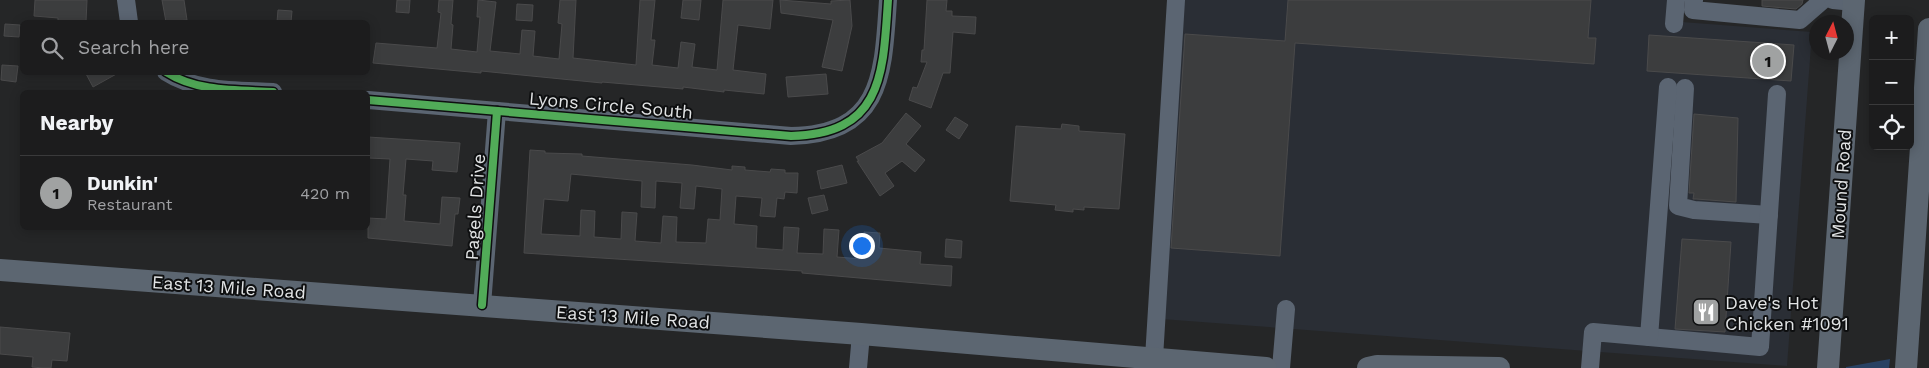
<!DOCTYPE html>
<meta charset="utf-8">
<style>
body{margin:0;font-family:"Work Sans",sans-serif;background:#29292a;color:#f1f3f6}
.controls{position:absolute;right:15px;top:15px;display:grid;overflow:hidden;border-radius:8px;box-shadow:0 2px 12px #0003}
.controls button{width:45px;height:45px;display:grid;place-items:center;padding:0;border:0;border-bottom:1px solid #3a3a3b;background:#1c1c1d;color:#f1f3f6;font:25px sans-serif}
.compass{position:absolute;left:1809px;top:15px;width:45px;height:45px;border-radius:50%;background:#1c1c1d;box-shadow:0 2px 12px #0003;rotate:6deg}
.you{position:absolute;left:861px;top:245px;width:18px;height:18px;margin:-12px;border:4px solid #fff;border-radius:50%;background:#1a73e8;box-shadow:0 0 0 8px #1a73e833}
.badge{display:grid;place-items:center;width:32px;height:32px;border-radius:50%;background:#a0a2a2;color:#111;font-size:16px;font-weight:700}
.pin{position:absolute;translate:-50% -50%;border:2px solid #fff;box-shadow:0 1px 5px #0006}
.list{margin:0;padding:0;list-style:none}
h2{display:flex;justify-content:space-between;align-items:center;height:65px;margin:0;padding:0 20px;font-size:21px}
h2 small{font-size:16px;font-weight:400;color:#a0a1a4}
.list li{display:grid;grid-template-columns:32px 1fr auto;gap:15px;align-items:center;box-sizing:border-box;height:75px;padding:0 20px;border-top:1px solid #3a3a3b}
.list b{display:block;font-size:19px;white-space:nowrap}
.list p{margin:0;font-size:16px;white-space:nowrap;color:#a0a1a4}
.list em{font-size:16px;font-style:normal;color:#a0a1a4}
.icon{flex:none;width:28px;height:28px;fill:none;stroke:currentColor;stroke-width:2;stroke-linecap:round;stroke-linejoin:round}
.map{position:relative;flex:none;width:1929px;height:368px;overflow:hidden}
.search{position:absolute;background:#1c1c1d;box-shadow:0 2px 12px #0003;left:20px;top:20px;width:350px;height:55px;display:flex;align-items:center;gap:12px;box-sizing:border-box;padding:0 18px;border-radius:8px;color:#a0a1a4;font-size:19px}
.panel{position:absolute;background:#1c1c1d;box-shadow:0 2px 12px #0003;left:20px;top:90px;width:350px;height:140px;border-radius:8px}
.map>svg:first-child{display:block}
.built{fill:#2a2e35}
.green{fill:#284162}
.building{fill:#3c3d3e;stroke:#4a4a4b;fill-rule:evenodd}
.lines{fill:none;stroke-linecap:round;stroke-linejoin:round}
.minor{stroke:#5b6572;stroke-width:18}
.major{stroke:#5c6671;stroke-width:22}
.cycleway-casing{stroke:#0e0f10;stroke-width:11}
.cycleway{stroke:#51ab58;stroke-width:8}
.labels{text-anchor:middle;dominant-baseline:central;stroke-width:4;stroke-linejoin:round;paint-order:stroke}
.street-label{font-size:18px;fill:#e2e4e5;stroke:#0e0f10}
.poi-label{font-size:18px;fill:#e2e4e5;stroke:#0e0f10;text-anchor:start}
</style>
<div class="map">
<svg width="1929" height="368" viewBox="0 0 1929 368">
<rect width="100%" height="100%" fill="#252627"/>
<path class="built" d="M1172,0h512l-2,22 130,10 -25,334 -639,-48z"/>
<path class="green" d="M1890,359l-1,9h-43v-1z"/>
<g class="building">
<path d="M35,0h52l-1,22h-28v-4l-24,-2z"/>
<path d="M162,0h22l3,20 -21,2z"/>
<path d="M397,0h13l-1,13 -13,-1z"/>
<path d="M439,0h14l-2,24 2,1 -2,24 26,3 3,-35h-3l1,-17 18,2 -6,49 30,3 2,-24 13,1 -2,25 26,3 3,-35 -4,-1 2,-23h16l-3,58 63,7 4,-65h15l-4,40h4l-3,25 26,3 3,-26 14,2 -3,23 25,3 6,-70h50l-3,29 -32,-4 -5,45 33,4 -2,20 -40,-4v2l-41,-5v2l-81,-7v1l-121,-12v2l-108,-10 3,-20 61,5 4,-35 -3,-1z"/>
<path d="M683,0h18l-2,20 -18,-2z"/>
<path d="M780,0l51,4v-3l19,-1 2,26 -10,45 -20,-4 11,-47 -52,-7z"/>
<path d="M927,0h20l-1,11h6v5l24,1 -1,17 -22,-2 -3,41h-7l-12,35 -22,-8 4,-13 4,1 10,-26h-6l1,-12h2z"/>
<path d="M1288,0h303l-3,38h8l-2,26 -299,-21 -15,213 -109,-8 14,-214 100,7z"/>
<path d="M1762,0h41l-1,4 -6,5 -34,-3z"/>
<path d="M517,4l16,1 -1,16 -16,-1z"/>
<path d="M278,10l14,1 -1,11h-14z"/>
<path d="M5,24l15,1 -1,12 -15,-1z"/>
<path d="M1649,35l145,10 -3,36 -144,-10z"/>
<path d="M2,65l16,1 -2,16 -15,-2z"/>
<path d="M85,72h35l-27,15z"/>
<path d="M826,74l2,20 -40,3 -2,-20z"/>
<path d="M906,113l15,13 -15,18 19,16 -10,12 -13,-11 -17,12 9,13 -14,10 -23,-35h2l-3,-4 26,-14z"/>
<path d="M1694,114l44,4 -2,84 -40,-3h-3l1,-6h-5z"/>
<path d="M955,117l13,8 -9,14 -13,-9z"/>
<path d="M1062,124l17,2v5l46,3 -6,75 -35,-2v3l-11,-1v3l-18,-2 1,-5 -46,-4 6,-75 45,3z"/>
<path d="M368,137l92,6 -3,29 -25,-2 1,-9 -27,-2 -3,36h3l-2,26 36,3 2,-27 18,1 -2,16h-3l-3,32 -84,-8v-20l18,1 4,-60 -22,-1z"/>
<path d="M530,150l15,1v2l37,1v2l110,9 40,5v-4l13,1v3l25,2 1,-3 14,1v3h13l-1,20 -12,-1 -1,7 -7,-1 -2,19 -15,-1 2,-18 -26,-2 -2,28 23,2 -1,22 27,2 1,-23 15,1 -2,25 26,1 1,-25 15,1 -2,27 25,2 2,-27 16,1 -1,15 42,4 -1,12 32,2 -1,20 -149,-13v-2l-278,-18zM571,174l71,7 -1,26 14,1 1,-27 26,2 -2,25 14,1 2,-23 26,3 -2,31 -12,-1 -2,24 -30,-1 1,-25 -14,-1 -2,27 -26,-2 2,-28 -15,-1 -1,27 -27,-2 1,-26 -14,-1 -1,26 -39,-2 3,-35 24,2z"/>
<path d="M842,165l5,18 -26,6 -4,-18z"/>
<path d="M824,195l4,15 -16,4 -4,-16z"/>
<path d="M946,239l16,2 -1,17 -16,-1z"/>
<path d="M1682,239l49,3 -6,90 -50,-3z"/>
<path d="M0,327l70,6 -3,28 -15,-1 -1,8h-7l-12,-1 1,-10 -33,-3z"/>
</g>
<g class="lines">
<g class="minor">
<path d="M126,0l3,22"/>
<path d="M1694,0l-1,10 107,10 23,-20"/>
<path d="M1833,0l21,2"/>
<path d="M1674,24l2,-24"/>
<path d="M166,72c31,20 71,18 107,20"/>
<path d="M1685,88l-7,118 16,4 75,5"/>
<path d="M368,100l423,36c92,-2 92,-62 97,-136"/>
<path d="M482,305l15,-194"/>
<path d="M1649,337l111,10 17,-253"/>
<path d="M1154,358l22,-358"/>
<path d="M858,368l3,-34"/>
<path d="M1281,368l5,-59"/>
<path d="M1590,368l3,-36 56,5 19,-250"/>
</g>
<g class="major">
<path d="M0,270l861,64 405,34"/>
<path d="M1368,368l9,-2 122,2"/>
<path d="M1828,368l26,-368"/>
<path d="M1906,368l23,-339"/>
</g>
<g class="cycleway-casing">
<g id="cycleway">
<path d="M166,72c31,20 71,18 107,20"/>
<path d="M368,100l423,36c92,-2 92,-62 97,-136"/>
<path d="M482,305l15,-194"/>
</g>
</g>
<use href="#cycleway" class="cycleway"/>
</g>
<defs>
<g id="restaurant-square" transform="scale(1.4375)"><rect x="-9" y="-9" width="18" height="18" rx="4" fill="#a0a2a2" stroke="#0e0f10"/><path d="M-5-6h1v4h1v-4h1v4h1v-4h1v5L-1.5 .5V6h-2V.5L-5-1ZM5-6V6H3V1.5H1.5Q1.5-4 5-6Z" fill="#fff"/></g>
</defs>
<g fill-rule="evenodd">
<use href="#restaurant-square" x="1706" y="312"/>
</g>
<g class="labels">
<g class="street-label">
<text transform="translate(611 105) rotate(5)">Lyons Circle South</text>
<text transform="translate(1841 184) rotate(-86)">Mound Road</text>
<text transform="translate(475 207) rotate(-86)">Pagels Drive</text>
<text transform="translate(229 287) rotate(4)">East 13 Mile Road</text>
<text transform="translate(633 317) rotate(4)">East 13 Mile Road</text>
</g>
<g class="poi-label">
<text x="1725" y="302">Dave's Hot<tspan x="1725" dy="21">Chicken #1091</tspan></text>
</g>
</g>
</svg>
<div class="controls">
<button>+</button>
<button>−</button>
<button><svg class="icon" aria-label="locate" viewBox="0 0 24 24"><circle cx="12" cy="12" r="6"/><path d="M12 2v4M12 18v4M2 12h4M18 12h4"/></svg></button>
</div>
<svg class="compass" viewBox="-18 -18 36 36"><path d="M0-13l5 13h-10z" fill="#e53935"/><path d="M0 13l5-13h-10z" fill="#a0a1a4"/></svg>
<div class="you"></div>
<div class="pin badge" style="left:1768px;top:61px">1</div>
<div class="search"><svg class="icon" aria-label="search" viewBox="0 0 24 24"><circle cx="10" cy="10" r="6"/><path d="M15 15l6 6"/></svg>Search here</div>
<section class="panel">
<h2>Nearby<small></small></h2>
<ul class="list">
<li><span class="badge">1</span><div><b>Dunkin'</b><p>Restaurant</p></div><em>420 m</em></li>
</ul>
</section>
</div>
